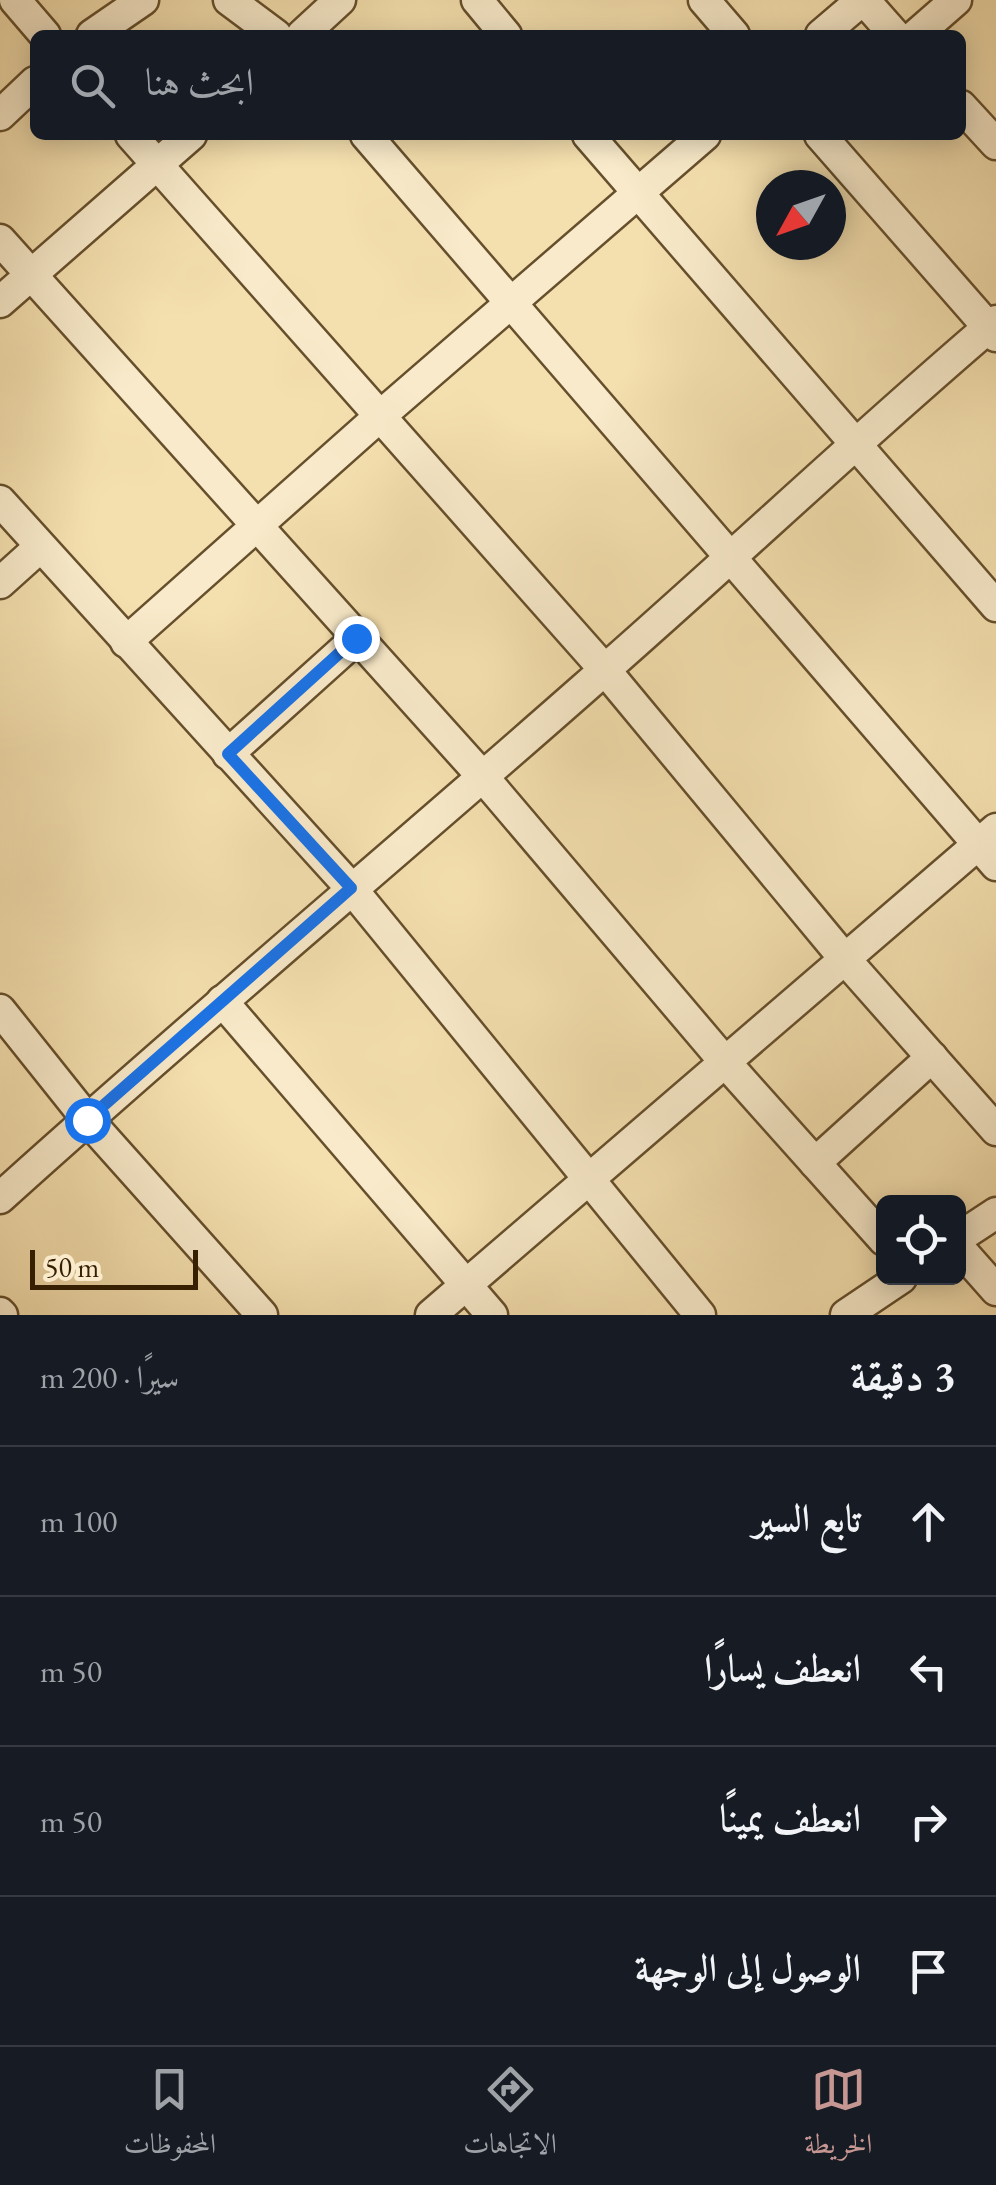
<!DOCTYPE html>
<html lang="ar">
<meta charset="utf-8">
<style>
body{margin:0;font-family:"EB Garamond",Amiri,serif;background:#242831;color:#f1f3f6;direction:rtl}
.controls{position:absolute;right:30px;bottom:30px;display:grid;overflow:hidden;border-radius:15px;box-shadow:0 5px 25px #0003}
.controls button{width:90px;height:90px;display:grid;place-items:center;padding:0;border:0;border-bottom:2px solid #363941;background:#171b24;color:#f1f3f6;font:50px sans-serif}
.compass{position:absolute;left:756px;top:170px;width:90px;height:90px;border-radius:50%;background:#171b24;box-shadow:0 5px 25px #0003;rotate:230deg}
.scale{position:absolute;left:30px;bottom:25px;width:168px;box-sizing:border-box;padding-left:10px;border:5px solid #371f01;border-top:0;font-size:28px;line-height:35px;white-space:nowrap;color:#371f01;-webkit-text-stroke:8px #f8eaca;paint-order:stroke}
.stop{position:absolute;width:30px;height:30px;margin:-22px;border:8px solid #1a73e8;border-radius:50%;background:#fff}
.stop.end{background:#1a73e8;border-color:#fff;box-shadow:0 2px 10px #0008}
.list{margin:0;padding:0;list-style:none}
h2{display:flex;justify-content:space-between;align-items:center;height:130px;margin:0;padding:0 40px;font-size:42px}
h2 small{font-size:32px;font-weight:400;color:#9ea1a6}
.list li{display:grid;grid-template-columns:65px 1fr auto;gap:30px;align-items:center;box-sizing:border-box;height:150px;padding:0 40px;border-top:2px solid #363941}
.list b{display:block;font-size:38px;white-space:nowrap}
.list em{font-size:32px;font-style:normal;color:#9ea1a6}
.icon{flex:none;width:55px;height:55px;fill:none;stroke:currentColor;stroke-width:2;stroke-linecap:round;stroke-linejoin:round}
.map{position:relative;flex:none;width:996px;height:1315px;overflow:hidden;direction:ltr}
.search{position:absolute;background:#171b24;box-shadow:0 5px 25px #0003;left:30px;right:30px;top:30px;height:110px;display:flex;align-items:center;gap:25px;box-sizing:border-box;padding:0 35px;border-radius:15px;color:#9ea1a6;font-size:38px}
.sheet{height:730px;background:#171b24}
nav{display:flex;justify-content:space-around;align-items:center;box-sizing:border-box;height:140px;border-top:2px solid #363941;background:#171b24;font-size:28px;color:#9ea1a6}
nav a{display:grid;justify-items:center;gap:5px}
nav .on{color:#c59692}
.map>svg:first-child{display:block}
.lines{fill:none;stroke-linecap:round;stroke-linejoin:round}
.minor-casing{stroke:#664f2c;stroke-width:35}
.minor{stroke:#f8eaca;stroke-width:30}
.route{stroke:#1a73e8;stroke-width:12}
</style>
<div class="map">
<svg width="996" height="1315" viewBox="0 0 996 1315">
<rect width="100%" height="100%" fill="#f4dfae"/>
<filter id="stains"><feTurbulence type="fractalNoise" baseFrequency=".002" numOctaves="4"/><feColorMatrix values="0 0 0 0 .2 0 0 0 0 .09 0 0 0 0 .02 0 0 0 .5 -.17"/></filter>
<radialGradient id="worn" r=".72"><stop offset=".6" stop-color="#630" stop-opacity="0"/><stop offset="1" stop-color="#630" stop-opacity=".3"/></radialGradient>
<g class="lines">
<g class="minor-casing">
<g id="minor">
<path d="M15,0l30,35"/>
<path d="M229,0l47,35"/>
<path d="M477,0l29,35"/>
<path d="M704,0l30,35"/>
<path d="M864,0l31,35"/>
<path d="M92,35l51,-35"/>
<path d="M302,35l38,-35"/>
<path d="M821,35l41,-35"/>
<path d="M916,35l40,-35"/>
<path d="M961,106l35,38"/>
<path d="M0,115l35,-33"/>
<path d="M131,135l474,535 239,288 152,172"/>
<path d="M366,135l630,730"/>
<path d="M588,135l408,471"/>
<path d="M820,135l176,201"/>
<path d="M0,240l483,537 242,285 159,178"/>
<path d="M0,302l191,-167"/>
<path d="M0,501l351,387 349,427"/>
<path d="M0,583l40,-36"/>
<path d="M126,642l253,-225 326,-282"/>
<path d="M228,754l129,-116"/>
<path d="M222,1001l270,314"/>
<path d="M0,1010l87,109 175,196"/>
<path d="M815,1163l117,-106"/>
<path d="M0,1198c191,-173 389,-338 583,-509 139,-121 272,-248 413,-368"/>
<path d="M958,1238l38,-25"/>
<path d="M958,1247l38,43"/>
<path d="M0,1313l2,2"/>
<path d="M431,1315l565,-486"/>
<path d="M846,1315l55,-37"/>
</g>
</g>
<use href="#minor" class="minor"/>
</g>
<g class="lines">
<path class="route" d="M87,1120l264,-232 -123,-134 128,-116"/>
</g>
<rect width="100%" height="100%" filter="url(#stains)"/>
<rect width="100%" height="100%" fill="url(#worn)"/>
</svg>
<div class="controls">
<button><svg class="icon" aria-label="locate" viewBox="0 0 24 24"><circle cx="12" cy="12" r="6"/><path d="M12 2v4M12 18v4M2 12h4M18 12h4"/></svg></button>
</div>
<svg class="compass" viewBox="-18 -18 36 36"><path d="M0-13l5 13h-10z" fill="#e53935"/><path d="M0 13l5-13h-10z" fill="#9ea1a6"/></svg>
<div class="scale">50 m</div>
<div class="stop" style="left:87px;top:1120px"></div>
<div class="stop end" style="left:356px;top:638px"></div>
<div class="search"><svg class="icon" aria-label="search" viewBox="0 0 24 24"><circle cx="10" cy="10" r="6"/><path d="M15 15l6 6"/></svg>ابحث هنا</div>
</div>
<section class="sheet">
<h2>3 دقيقة<small>سيرًا · 200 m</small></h2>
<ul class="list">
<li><svg class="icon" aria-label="ahead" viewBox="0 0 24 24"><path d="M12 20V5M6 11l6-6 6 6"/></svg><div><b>تابع السير</b></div><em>100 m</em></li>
<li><svg class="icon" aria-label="left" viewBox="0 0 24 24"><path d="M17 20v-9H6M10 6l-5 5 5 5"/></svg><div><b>انعطف يسارًا</b></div><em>50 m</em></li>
<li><svg class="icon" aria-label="right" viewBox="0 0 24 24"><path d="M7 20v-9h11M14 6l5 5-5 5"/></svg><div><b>انعطف يمينًا</b></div><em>50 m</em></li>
<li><svg class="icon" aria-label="arrive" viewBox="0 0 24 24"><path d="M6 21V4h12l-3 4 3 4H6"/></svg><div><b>الوصول إلى الوجهة</b></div></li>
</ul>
</section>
<nav>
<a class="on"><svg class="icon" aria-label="map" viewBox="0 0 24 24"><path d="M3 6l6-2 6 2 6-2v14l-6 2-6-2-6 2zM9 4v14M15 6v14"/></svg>الخريطة</a>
<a><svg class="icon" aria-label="directions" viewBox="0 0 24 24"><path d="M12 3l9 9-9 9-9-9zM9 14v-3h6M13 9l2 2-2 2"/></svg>الاتجاهات</a>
<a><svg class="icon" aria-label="saved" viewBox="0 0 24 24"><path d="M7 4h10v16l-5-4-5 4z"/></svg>المحفوظات</a>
</nav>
